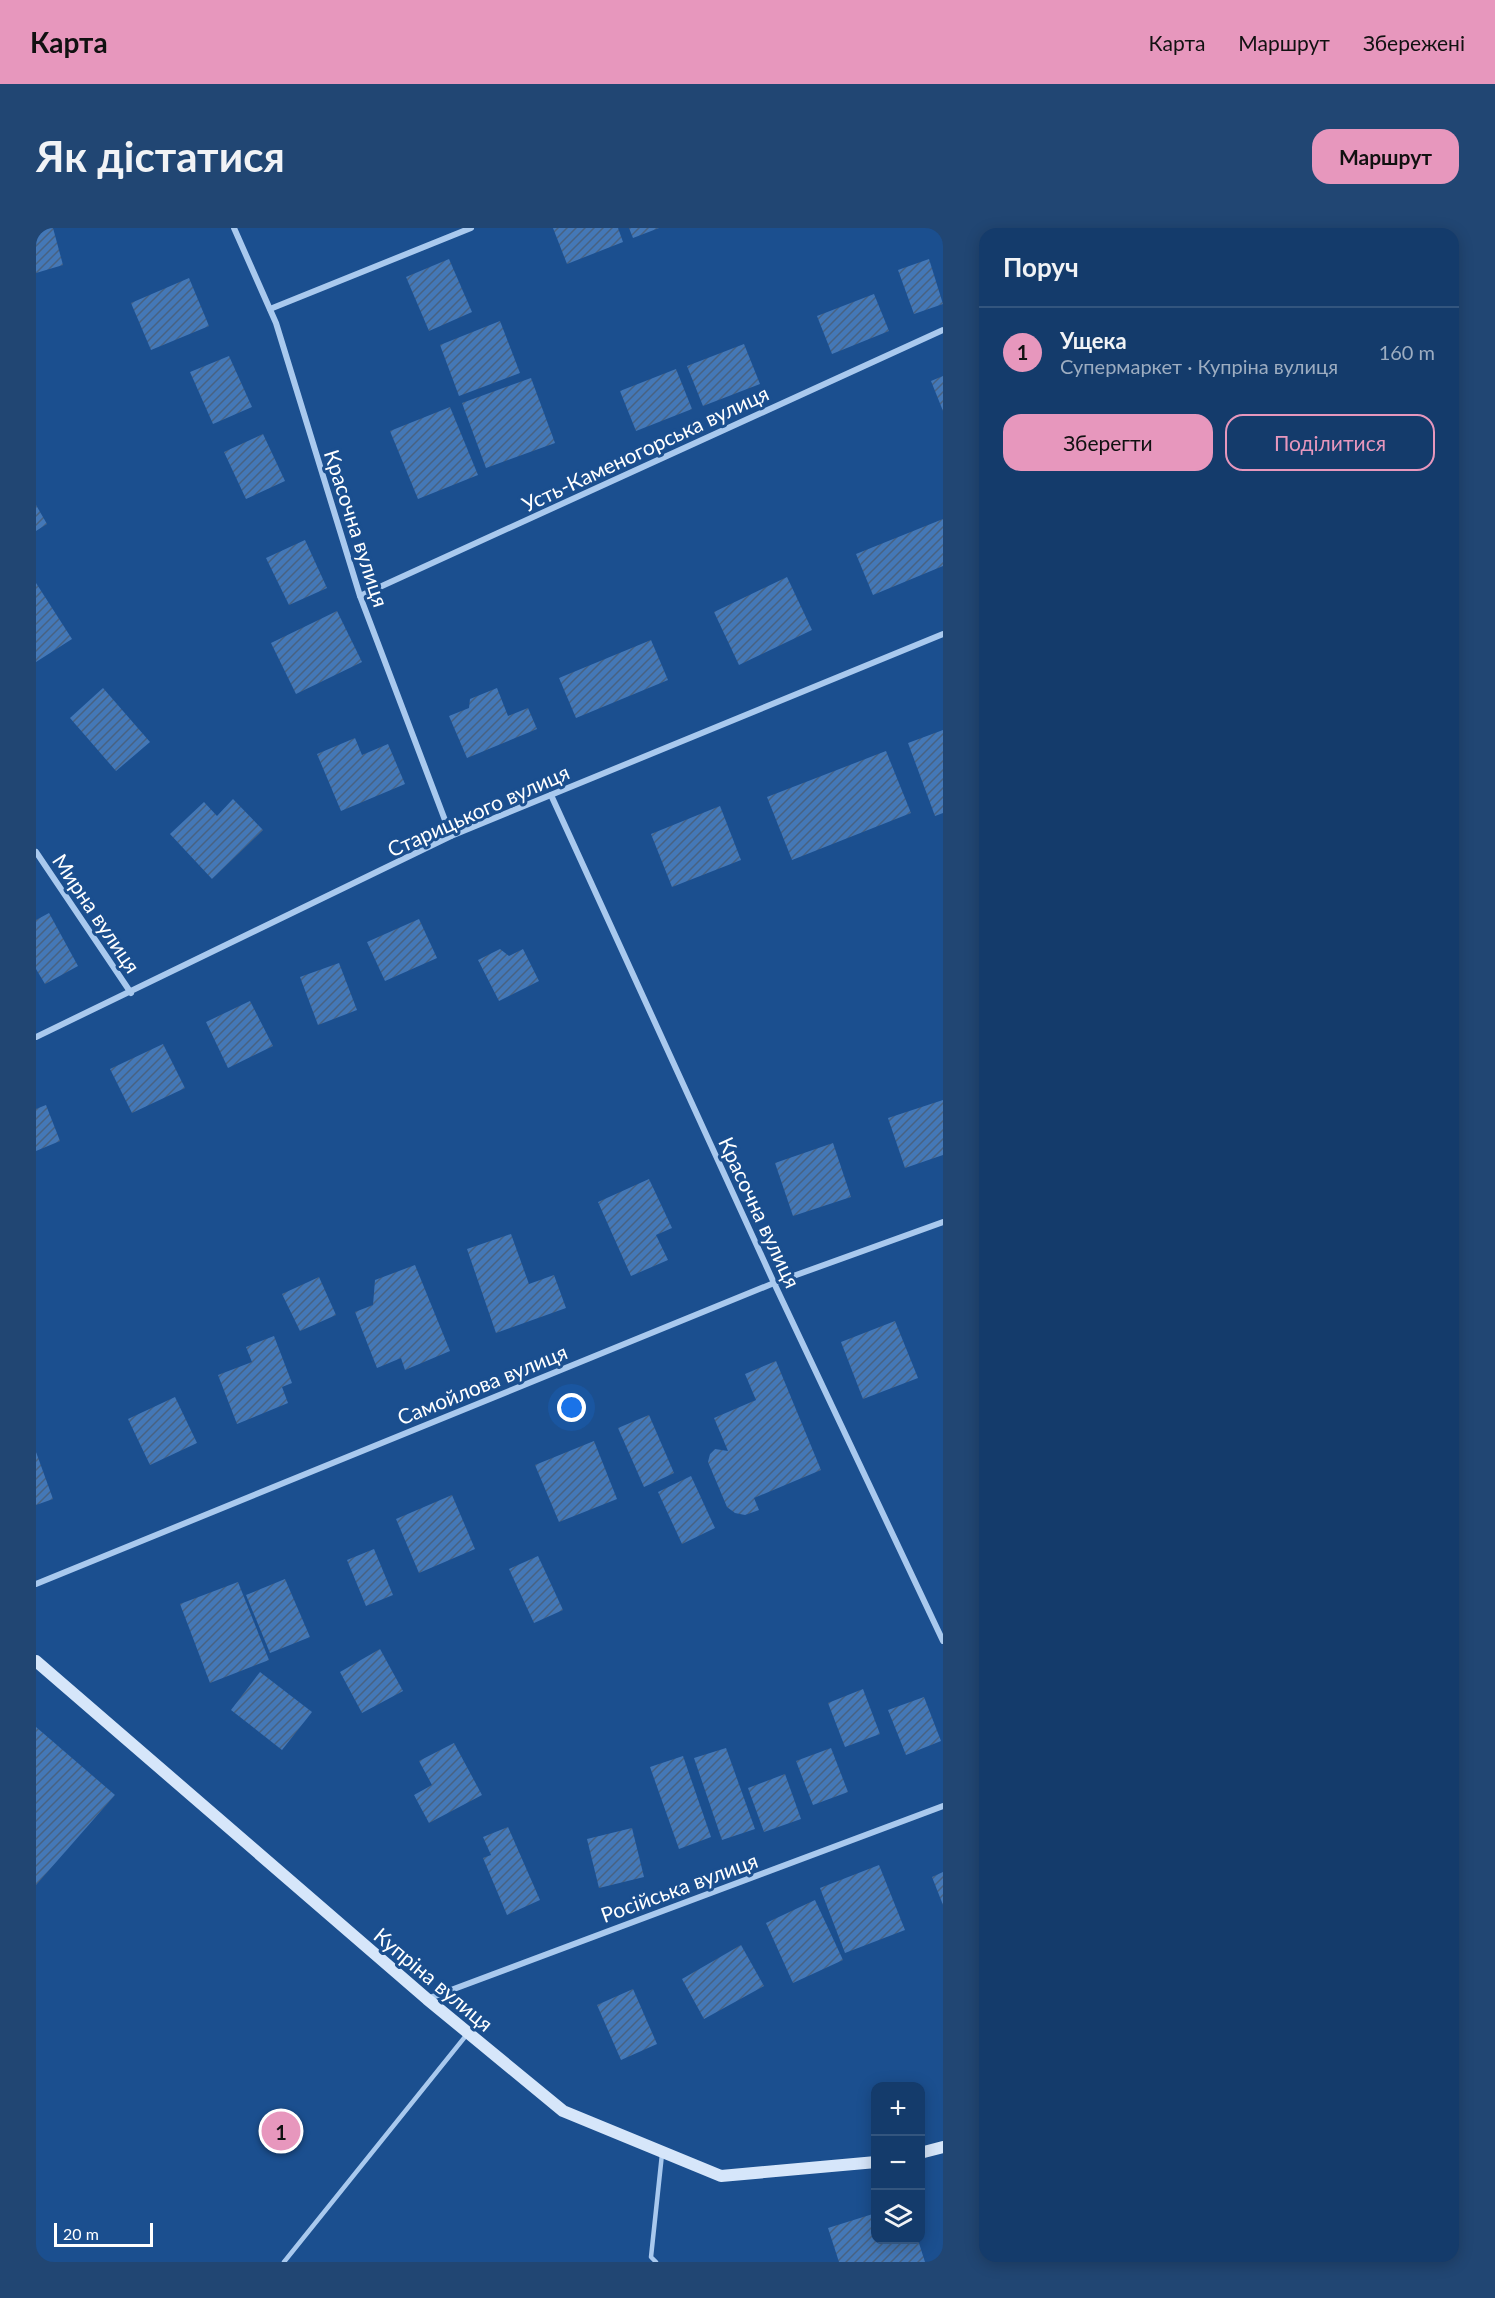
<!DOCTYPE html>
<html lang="uk">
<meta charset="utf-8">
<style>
body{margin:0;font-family:Lato,sans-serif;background:#214673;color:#f1f3f6}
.controls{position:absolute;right:18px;bottom:18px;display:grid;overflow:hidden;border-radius:12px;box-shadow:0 3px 15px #0003}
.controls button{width:54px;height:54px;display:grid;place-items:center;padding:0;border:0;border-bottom:2px solid #33557e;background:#143b6b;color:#f1f3f6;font:30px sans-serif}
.scale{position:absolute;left:18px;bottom:15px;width:99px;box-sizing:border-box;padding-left:6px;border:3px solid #fff;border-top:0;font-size:16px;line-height:21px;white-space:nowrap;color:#fff;-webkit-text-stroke:4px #1b4f8f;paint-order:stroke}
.you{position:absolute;left:536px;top:1180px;width:21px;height:21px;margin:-15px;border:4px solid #fff;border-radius:50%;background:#1a73e8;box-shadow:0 0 0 9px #1a73e833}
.badge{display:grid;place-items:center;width:39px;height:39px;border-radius:50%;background:#e797bd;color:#111;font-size:20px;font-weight:700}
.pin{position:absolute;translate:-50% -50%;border:3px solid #fff;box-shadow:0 2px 6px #0006}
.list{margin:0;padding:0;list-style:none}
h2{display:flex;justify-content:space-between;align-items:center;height:78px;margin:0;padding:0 24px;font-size:26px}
h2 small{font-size:20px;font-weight:400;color:#9dadc1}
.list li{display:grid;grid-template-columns:39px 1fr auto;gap:18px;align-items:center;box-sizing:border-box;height:90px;padding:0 24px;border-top:2px solid #33557e}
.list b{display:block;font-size:22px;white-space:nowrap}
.list p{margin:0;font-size:20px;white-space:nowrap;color:#9dadc1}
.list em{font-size:20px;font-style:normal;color:#9dadc1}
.actions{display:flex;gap:12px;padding:18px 24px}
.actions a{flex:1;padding:14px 0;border:2px solid #e797bd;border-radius:18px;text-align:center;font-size:21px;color:#e797bd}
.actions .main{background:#e797bd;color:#111}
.icon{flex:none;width:33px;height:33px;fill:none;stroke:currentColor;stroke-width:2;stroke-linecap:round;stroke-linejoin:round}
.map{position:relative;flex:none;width:907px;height:2034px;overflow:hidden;border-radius:18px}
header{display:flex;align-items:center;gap:36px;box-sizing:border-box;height:84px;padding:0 30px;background:#e797bd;color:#111}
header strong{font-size:28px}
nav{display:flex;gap:33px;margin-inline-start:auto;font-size:21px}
.intro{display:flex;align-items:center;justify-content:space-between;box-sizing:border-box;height:144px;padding:0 36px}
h1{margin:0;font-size:42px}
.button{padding:15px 27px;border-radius:18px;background:#e797bd;color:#111;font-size:21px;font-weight:700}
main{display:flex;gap:36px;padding:0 36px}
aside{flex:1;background:#143b6b;border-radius:18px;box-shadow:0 3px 15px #0003}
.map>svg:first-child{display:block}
.building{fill:url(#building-hatch)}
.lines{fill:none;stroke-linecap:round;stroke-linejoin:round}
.service{stroke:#a9c9ee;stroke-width:4.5}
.minor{stroke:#a9c9ee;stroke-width:6}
.secondary{stroke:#d6e6fa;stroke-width:12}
.labels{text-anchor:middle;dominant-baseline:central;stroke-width:6;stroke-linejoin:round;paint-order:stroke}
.street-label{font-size:21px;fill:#fff;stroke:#1b4f8f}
</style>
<header>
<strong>Карта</strong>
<nav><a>Карта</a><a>Маршрут</a><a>Збережені</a></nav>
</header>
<div class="intro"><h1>Як дістатися</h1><a class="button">Маршрут</a></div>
<main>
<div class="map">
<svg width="907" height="2034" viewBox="0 0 907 2034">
<defs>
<pattern id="building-hatch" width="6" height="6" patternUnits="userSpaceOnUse" patternTransform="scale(1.5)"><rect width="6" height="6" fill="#4478b7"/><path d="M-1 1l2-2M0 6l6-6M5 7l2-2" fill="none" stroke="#486282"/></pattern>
</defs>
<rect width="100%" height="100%" fill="#1b4f8f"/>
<g class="building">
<path d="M0,0h17l10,37 -27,8z"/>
<path d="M517,0h65l5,14 -56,22z"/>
<path d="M593,0h30l-26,10z"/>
<path d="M413,31l23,53 -43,19 -23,-54z"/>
<path d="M893,31l14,45 -29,10 -16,-44z"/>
<path d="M153,50l20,48 -58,24 -20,-47z"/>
<path d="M838,66l15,37 -57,23 -15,-38z"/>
<path d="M464,93l20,52 -61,23 -19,-51z"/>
<path d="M708,116l16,40 -57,22 -16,-40z"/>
<path d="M193,128l23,51 -39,17 -23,-52z"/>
<path d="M640,141l16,40 -56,22 -16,-40z"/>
<path d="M907,148v35l-12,-30z"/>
<path d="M495,150l24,65 -69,25 -24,-65z"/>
<path d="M414,179l28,68 -60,24 -28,-68z"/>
<path d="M227,206l22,47 -39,18 -22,-47z"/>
<path d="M0,277l11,19 -11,7z"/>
<path d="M907,291v47l-70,29 -17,-41z"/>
<path d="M269,312l22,48 -38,17 -23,-47z"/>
<path d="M751,349l25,53 -73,35 -25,-53z"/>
<path d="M0,355l36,56 -36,23z"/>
<path d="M301,383l25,51 -66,32 -25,-51z"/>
<path d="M615,412l17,40 -92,38 -17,-40z"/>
<path d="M67,460l47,54 -34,29 -46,-53z"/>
<path d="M461,460l11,28 20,-8 9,21 -70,29 -18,-42 20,-8 1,-9z"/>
<path d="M907,502v83l-8,3 -27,-73z"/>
<path d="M319,510l7,17 26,-11 17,40 -64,27 -24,-57z"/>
<path d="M850,523l25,62 -119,47 -25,-63z"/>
<path d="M197,571l30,31 -51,49 -42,-45 34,-32 13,14z"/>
<path d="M684,578l21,54 -69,27 -21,-53z"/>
<path d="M13,685l29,53 -33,18 -9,-15v-49z"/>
<path d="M383,691l18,39 -52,23 -18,-39z"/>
<path d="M464,721l9,7 14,-7 16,32 -40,20 -21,-41z"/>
<path d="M303,735l18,47 -39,15 -18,-48z"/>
<path d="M214,773l23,45 -45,22 -22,-46z"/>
<path d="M127,816l22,44 -53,25 -22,-44z"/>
<path d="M907,872v55l-38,13 -17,-50z"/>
<path d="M10,877l14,36 -24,10v-42z"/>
<path d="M797,915l18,54 -58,19 -18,-53z"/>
<path d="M613,951l23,49 -16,7 12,25 -37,16 -33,-74z"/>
<path d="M475,1006l18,50 25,-9 12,33 -70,25 -29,-84z"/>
<path d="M379,1037l35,86 -45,19 -4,-12 -24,10 -22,-56 18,-7 2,-25z"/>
<path d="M283,1049l17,38 -36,16 -18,-37z"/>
<path d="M859,1093l23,57 -55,21 -22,-57z"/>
<path d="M238,1108l18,47 -10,4 6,16 -51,21 -19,-49 34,-13 -6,-15z"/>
<path d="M740,1133l45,109 -67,28 5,12 -14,5 -10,-2 -8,-6 -19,-45 2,-8 5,-5 13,2 -14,-33 42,-18 -11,-26z"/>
<path d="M139,1169l22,46 -47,22 -22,-46z"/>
<path d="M613,1187l25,58 -30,14 -26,-59z"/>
<path d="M558,1213l23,58 -58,23 -24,-57z"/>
<path d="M0,1224l17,47 -17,6z"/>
<path d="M655,1248l24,52 -33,16 -24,-52z"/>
<path d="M416,1267l23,54 -56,24 -23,-54z"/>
<path d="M338,1321l19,46 -27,11 -19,-46z"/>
<path d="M502,1328l25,54 -29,13 -25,-54z"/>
<path d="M249,1351l25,58 -40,16 -24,-58z"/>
<path d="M202,1354l31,78 -59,23 -30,-79z"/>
<path d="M344,1421l23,42 -41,22 -22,-41z"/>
<path d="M224,1444l52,40 -30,38 -51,-40z"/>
<path d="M827,1461l17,45 -35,13 -17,-44z"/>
<path d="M888,1469l17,44 -35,14 -18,-45z"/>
<path d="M0,1499l79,68 -79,90z"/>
<path d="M418,1515l28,52 -53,28 -15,-28 18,-10 -13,-24z"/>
<path d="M690,1520l29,81 -33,11 -28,-82z"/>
<path d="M795,1520l17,44 -35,13 -17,-44z"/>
<path d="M647,1528l28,81 -32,12 -29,-82z"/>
<path d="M749,1546l16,45 -37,13 -16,-44z"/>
<path d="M472,1599l32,73 -33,15 -24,-57 8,-3 -8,-18z"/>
<path d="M596,1600l12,49 -45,11 -12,-49z"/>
<path d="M843,1637l26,65 -60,23 -25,-65z"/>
<path d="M907,1644v33l-11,-28z"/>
<path d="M779,1672l28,60 -50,23 -27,-60z"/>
<path d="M705,1717l23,41 -60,33 -22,-40z"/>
<path d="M597,1761l24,55 -36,16 -24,-55z"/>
<path d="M840,1985v27h42l7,22h-86l-11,-34z"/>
</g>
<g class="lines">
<g class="service">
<path d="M248,2034l184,-229"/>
<path d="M620,2034l-5,-5 11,-103"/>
</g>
<g class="minor">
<path d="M198,0l42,95 84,273 91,240"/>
<path d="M234,81l201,-81"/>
<path d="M324,368l583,-266"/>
<path d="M515,567l223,488 169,358"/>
<path d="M0,624l95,141"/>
<path d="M0,809l415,-201 492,-202"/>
<path d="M0,1356l738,-301 169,-61"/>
<path d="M391,1771l516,-193"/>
</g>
<g class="secondary">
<path d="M0,1433l391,338 136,112 158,65 155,-14"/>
<path d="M884,1925l23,-6"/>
</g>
</g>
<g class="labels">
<g class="street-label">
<text transform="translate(609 220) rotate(-25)">Усть-Каменогорська вулиця</text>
<text transform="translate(321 300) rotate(72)">Красочна вулиця</text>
<text transform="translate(442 582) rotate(-24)">Старицького вулиця</text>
<text transform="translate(61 685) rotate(56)">Мирна вулиця</text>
<text transform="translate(724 984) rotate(65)">Красочна вулиця</text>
<text transform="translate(446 1156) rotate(-22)">Самойлова вулиця</text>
<text transform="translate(643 1659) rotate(-20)">Російська вулиця</text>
<text transform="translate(398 1751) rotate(40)">Купріна вулиця</text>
</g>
</g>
</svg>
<div class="controls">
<button>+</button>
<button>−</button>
<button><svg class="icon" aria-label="layers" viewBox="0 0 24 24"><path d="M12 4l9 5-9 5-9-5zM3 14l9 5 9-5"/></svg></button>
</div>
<div class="scale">20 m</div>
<div class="you"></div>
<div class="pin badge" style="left:245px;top:1903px">1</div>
</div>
<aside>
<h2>Поруч<small></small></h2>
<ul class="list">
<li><span class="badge">1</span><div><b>Ущека</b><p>Супермаркет · Купріна вулиця</p></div><em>160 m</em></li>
</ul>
<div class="actions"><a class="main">Зберегти</a><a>Поділитися</a></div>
</aside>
</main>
